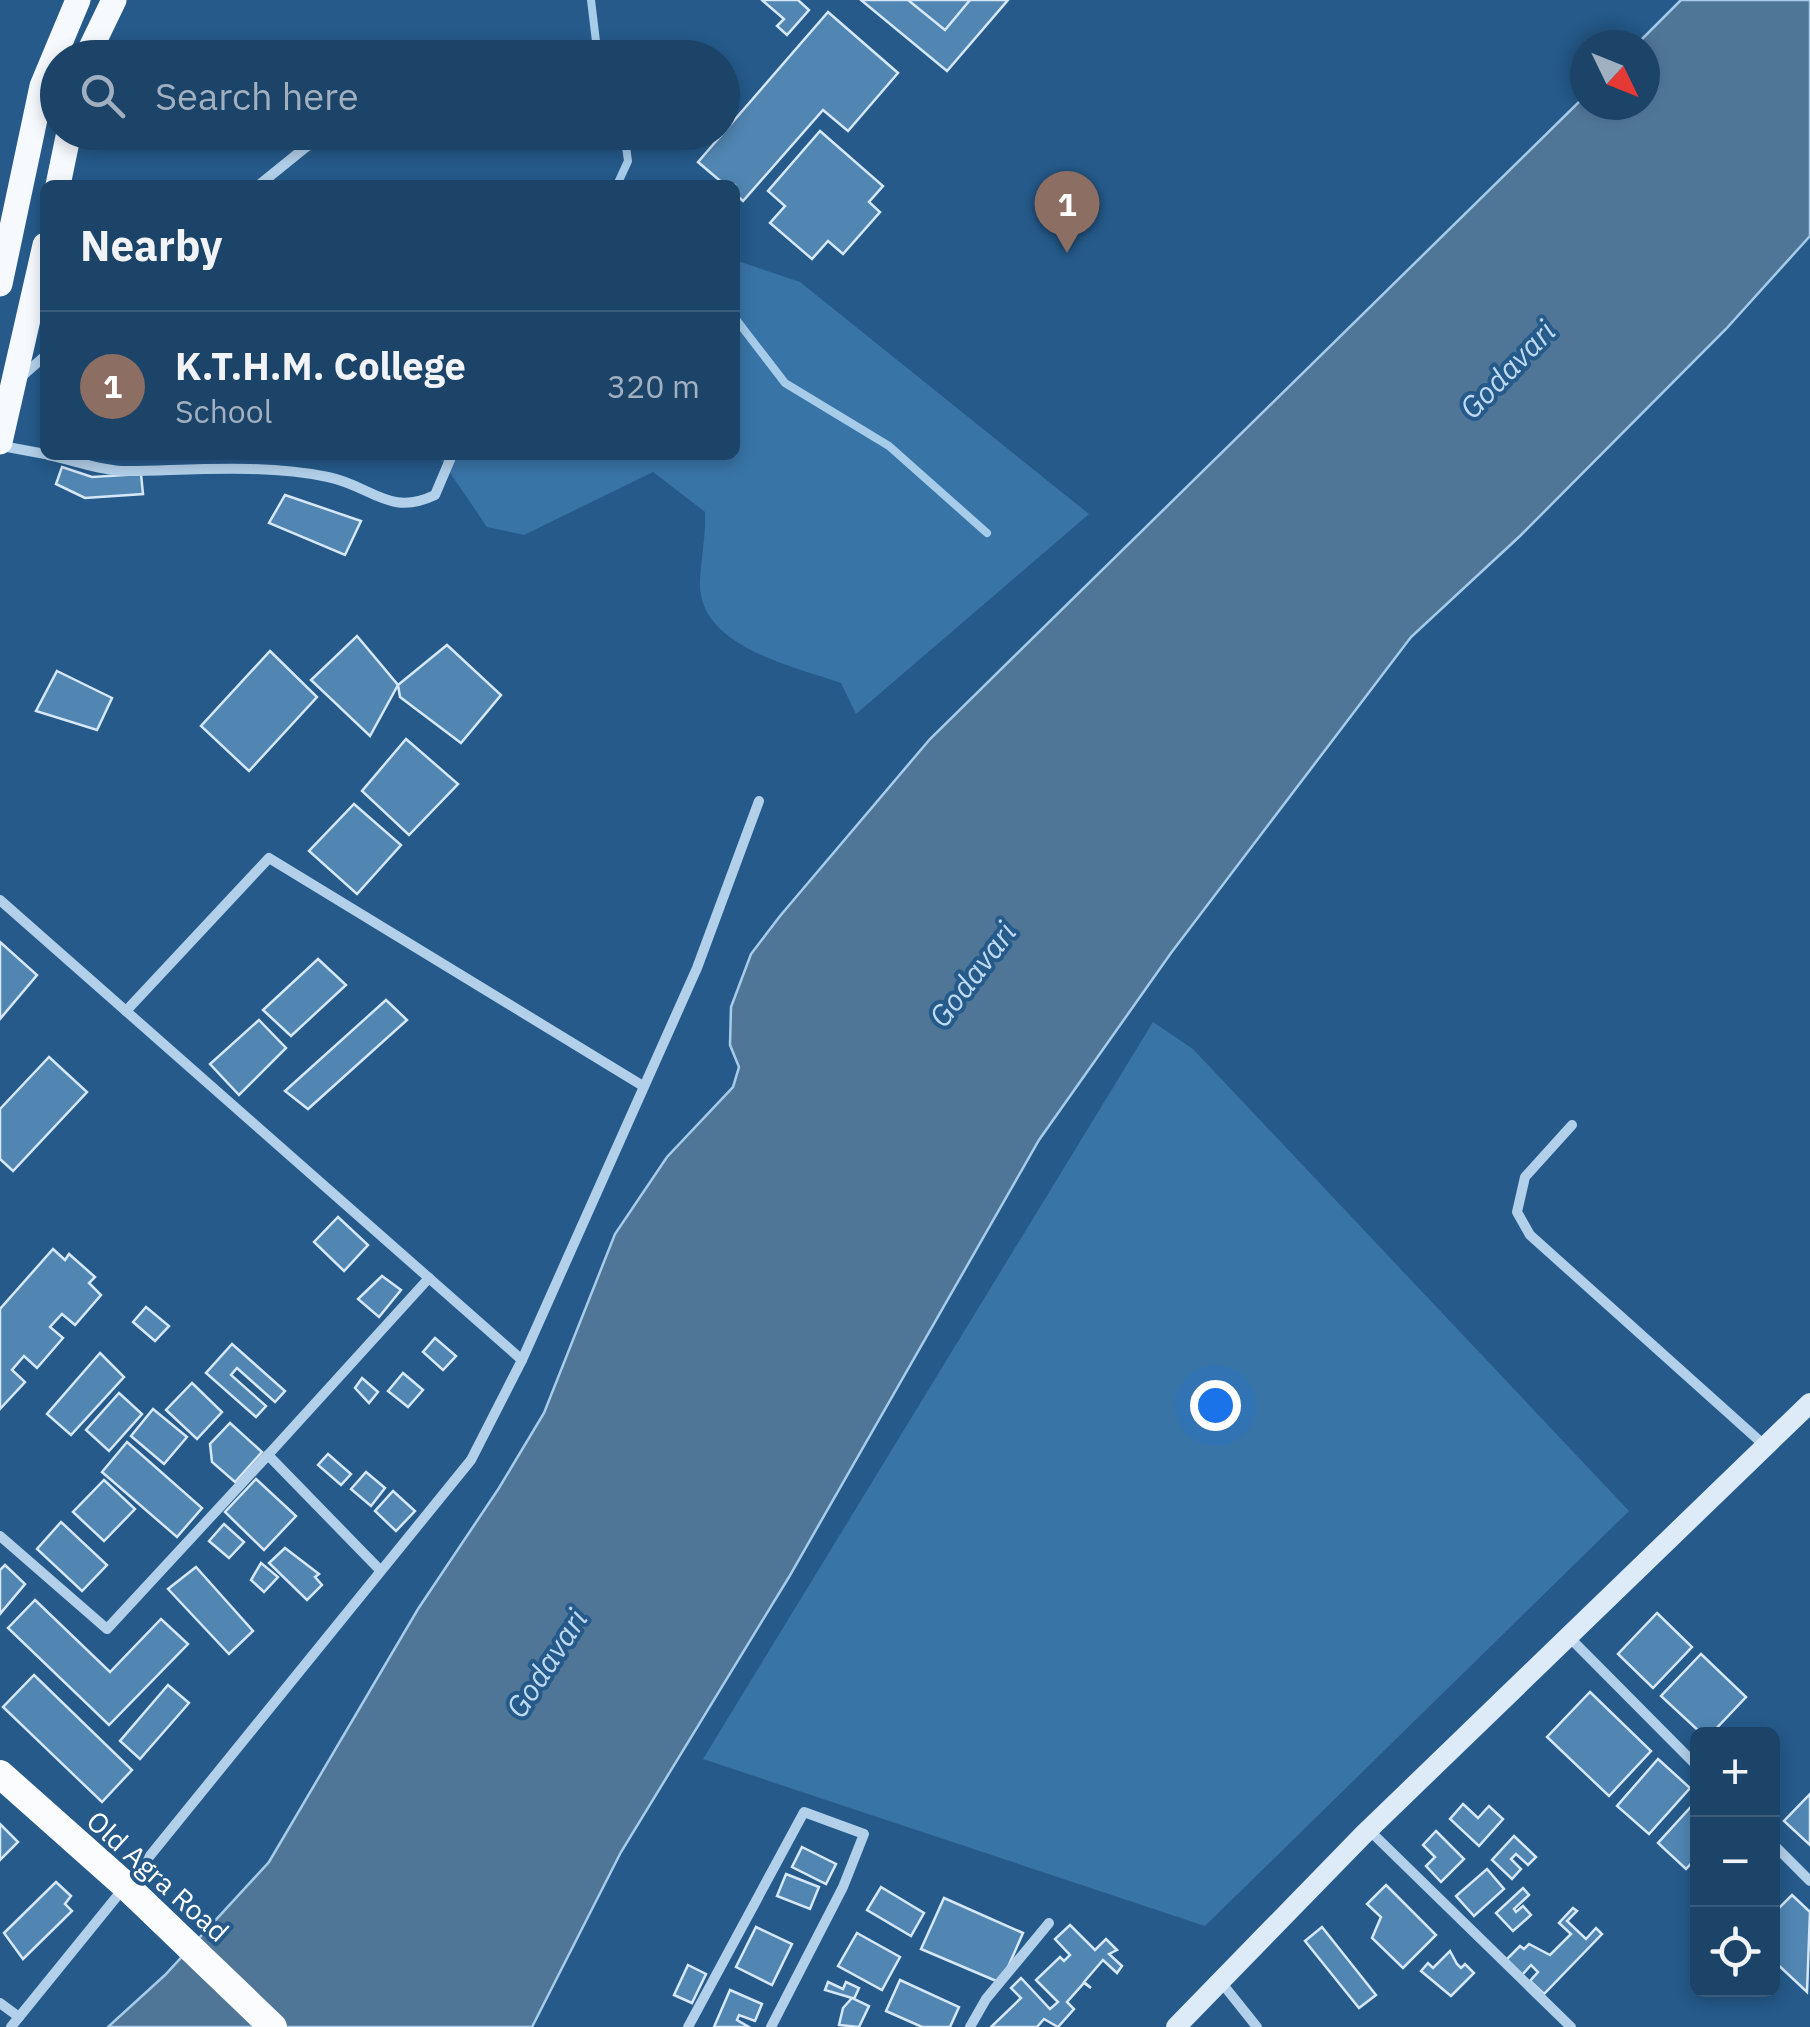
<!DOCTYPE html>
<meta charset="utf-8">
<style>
body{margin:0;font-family:"IBM Plex Sans",sans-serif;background:#254b6e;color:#f1f3f6}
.controls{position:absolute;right:30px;bottom:30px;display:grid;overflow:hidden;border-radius:15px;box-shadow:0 5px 15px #0003}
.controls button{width:90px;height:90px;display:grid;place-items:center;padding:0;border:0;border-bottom:2px solid #3a5c7c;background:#1c4468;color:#f1f3f6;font:50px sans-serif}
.compass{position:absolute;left:1570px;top:30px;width:90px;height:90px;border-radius:50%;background:#1c4468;box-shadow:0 5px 15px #0003;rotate:133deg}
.you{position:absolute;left:1215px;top:1405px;width:35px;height:35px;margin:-25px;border:8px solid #fff;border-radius:50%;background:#1a73e8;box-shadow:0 0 0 15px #1a73e833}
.badge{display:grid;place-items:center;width:65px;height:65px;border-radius:50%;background:#8bbbb9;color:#fff;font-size:32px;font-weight:700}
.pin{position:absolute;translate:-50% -82px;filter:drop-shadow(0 2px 5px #0008)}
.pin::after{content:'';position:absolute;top:52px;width:35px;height:30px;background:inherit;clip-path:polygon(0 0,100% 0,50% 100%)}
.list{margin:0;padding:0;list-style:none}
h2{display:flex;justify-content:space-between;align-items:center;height:130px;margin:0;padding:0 40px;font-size:42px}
h2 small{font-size:32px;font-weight:400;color:#a0b0c0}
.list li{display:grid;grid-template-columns:65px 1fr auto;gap:30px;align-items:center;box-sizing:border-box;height:150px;padding:0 40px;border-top:2px solid #3a5c7c}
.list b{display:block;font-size:38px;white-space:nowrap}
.list p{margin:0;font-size:32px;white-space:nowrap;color:#a0b0c0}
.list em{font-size:32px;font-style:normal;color:#a0b0c0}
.icon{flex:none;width:55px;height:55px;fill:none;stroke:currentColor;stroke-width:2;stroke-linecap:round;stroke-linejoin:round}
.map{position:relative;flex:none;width:1810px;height:2027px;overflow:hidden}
.search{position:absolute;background:#1c4468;box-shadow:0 5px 15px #0003;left:40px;top:40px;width:700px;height:110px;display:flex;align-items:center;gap:25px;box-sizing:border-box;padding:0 35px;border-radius:55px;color:#a0b0c0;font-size:38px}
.panel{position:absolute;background:#1c4468;box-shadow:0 5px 15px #0003;left:40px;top:180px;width:700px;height:280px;border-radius:15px}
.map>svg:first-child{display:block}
.green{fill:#3974a7}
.water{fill:#507697;stroke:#a6ccea;stroke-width:2.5}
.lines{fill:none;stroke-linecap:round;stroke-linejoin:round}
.stream{stroke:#a6ccea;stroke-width:8}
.building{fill:#5186b3;stroke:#d6e8f7;stroke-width:2.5}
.minor{stroke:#b2d0ea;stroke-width:10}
.secondary{stroke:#ddebf8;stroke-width:20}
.primary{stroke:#f6fafe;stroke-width:25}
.trunk{stroke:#fafcfe;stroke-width:28}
.labels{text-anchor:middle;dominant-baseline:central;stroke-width:8;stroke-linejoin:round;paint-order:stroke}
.street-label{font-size:28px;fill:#fff;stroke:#255a8a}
.water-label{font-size:30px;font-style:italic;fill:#bedaf1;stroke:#255a8a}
</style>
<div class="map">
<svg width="1810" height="2027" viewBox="0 0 1810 2027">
<rect width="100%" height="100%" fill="#255a8a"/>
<g class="green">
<path d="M735,260l65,22 289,232 -233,200 -15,-31c-47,-17 -144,-36 -141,-102 1,-23 6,-45 5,-69l-52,-40 -129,63 -37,-8 -49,-72h297z"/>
<path d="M1153,1022l40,27 436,462 -424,415 -502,-167z"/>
</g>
<path class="water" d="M1681,0h129v236l-84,93 -206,207 -109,101 -240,316 -132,187 -250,437 -168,275 -89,175h-424l57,-52 104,-113 149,-253 81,-121 45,-75 71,-179 52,-77 66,-70 6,-20 -9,-22 1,-38 20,-53 29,-38 150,-177 655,-643v9h60v-60h-9z"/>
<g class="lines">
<g class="stream">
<path d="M591,0l7,58"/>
<path d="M617,185l11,-24 -4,-29"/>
<path d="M735,318l50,65 104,63 98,87"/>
</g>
</g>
<g class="building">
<path d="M762,0h36l11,10 -22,25 -10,-9 7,-7z"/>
<path d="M861,0h147l-61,71z"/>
<path d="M908,0h62l-25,30z"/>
<path d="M828,12l70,61 -50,58 -25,-21 -80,91 -8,-7v-9h-10l-27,-23z"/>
<path d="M820,131l63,55 -14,16 11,10 -37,42 -15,-13 -16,18 -42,-36 15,-17 -17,-15z"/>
<path d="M62,467l30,10 49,-3 2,20 -58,4 -29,-14z"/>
<path d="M285,495l76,26 -16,34 -76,-32z"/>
<path d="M357,636l41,49 -28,51 -59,-56z"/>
<path d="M447,645l54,50 -40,48 -61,-46 -2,-12z"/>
<path d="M270,651l47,46 -68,74 -48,-45z"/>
<path d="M57,671l55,27 -15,32 -61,-19z"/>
<path d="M406,739l52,45 -49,51 -47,-44z"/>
<path d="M354,804l47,41 -44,49 -48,-43z"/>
<path d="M0,942l37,33 -37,44z"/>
<path d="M318,959l28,26 -55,51 -28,-26z"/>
<path d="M386,1000l21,20 -99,89 -23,-18z"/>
<path d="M259,1020l27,28 -47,47 -29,-31z"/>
<path d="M49,1057l38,35 -74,79 -13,-12v-50z"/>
<path d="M338,1217l30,28 -24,26 -30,-29z"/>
<path d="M53,1249l12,11 4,-6 26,23 -6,6 12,12 -26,30 -13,-11 -12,13 13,11 -26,30 -13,-12 -12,14 13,12 -25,27v-100z"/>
<path d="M382,1276l19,14 -22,27 -21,-18z"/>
<path d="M146,1307l23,19 -14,15 -22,-19z"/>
<path d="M435,1338l21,18 -13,14 -20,-18z"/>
<path d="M232,1344l53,47 -10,11 -38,-34 -6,7 35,31 -10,11 -50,-44z"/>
<path d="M100,1353l24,24 -53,58 -24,-21z"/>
<path d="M403,1373l20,17 -15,17 -20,-16z"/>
<path d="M362,1378l16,14 -9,11 -14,-15z"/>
<path d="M192,1383l30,29 -25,27 -31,-29z"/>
<path d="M119,1393l23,21 -33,37 -23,-21z"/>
<path d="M153,1409l34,28 -23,27 -33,-28z"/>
<path d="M230,1423l32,29 -27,30 -23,-20 -2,-18z"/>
<path d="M127,1442l75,66 -25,29 -75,-65z"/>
<path d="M328,1454l23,20 -10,11 -23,-20z"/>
<path d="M366,1472l19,16 -14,18 -20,-17z"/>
<path d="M256,1479l40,37 -32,34 -39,-38z"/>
<path d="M104,1480l31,29 -31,32 -31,-29z"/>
<path d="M393,1491l22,20 -19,20 -21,-20z"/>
<path d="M61,1522l46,43 -25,26 -45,-42z"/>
<path d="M224,1524l20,18 -15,16 -20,-17z"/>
<path d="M285,1548l34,26 -4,3 7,8 -15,15 -38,-37z"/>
<path d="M261,1563l17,14 -14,15 -13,-12z"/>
<path d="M5,1565l20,19 -25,30v-44z"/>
<path d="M196,1567l57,64 -24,23 -61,-65z"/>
<path d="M35,1600l75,72 51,-53 27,25 -79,81 -101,-97z"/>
<path d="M1657,1613l35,34 -39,41 -35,-34z"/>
<path d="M1701,1654l45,43 -35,37h-9l-41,-38z"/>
<path d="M34,1675l98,95 -30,32 -99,-95z"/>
<path d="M168,1685l21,18 -49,56 -20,-18z"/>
<path d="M1590,1692l61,59 -42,45 -62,-59z"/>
<path d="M1658,1759l32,29 -41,46 -32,-28z"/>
<path d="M1810,1794v51l-26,-24z"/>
<path d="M1698,1799v57l-12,13 -28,-26z"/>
<path d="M1463,1804l15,14 11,-12 14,13 -24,27 -29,-27z"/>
<path d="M0,1824l18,18 -18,18z"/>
<path d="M1436,1831l28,28 -23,23 -15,-16 9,-9 -12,-12z"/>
<path d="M1514,1836l22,21 -8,8 -12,-11 -5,5 10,10 -9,10 -20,-19z"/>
<path d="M802,1847l34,17 -10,20 -34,-17z"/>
<path d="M1487,1869l17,20 -30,27 -18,-20z"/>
<path d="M786,1874l33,13 -9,22 -33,-13z"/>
<path d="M56,1882l15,14 -6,8 7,7 -49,48 -19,-26z"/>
<path d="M1386,1885l50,50 -33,33 -31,-30 9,-21 -14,-13z"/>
<path d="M881,1887l43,26 -13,23 -44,-26z"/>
<path d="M1523,1888l6,7 -15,14 2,3 7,-6 8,9 -18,16 -17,-18z"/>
<path d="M1792,1895l18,17 -3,80 -35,-33v-44z"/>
<path d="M944,1898l79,35 -22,50 -80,-34z"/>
<path d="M1573,1908l4,3 -10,10 19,18 10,-11 6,6 -58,60 -14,-13 8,-9 -7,-7 -9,10 -16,-15 14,-14 4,3 5,-5 21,11 21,-21 -12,-11z"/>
<path d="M1070,1925l25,25 11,-11 11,11 -8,4 13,12 -5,7 -14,-13 -19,22 7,6 -7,-5 -17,19 7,7 -16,18 -14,-8 -7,8h-46l30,-29 -10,-10 10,-10 29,31 8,-7 -22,-22 24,-23 4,4 6,-6 -15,-16z"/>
<path d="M756,1927l36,17 -20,41 -36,-18z"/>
<path d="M1322,1927l54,68 -17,13 -54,-67z"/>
<path d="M857,1933l43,24 -18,33 -44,-24z"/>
<path d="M1450,1951l7,13 4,4 4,-4 9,9 -23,23 -30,-25 7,-8 5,5z"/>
<path d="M688,1965l18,9 -14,29 -18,-8z"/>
<path d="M900,1980l59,27 -9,20h-28l-36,-16z"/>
<path d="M828,1982l15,7 3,-7 13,6 -5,11 15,7 -10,21 -20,-2 4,-17 9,-10 -27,-8z"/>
<path d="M730,1990l32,14 -7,17 -16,-6 -2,5 12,7h-35z"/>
</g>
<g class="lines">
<g class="minor">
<path d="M484,132l3,2"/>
<path d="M259,185l47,-38 31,-15"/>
<path d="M21,377l24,-21"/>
<path d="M2,446l43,8"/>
<path d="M48,455c26,5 56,17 82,16 65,-1 134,-7 198,6 44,9 61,40 107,18l17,-40"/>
<path d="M474,455h14"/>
<path d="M0,900l522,460 -51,100 -460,567"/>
<path d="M126,1011l143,-153 374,228"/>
<path d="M1572,1125l-47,52 -8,35 13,23 233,209"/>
<path d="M522,1360l175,-392 62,-167"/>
<path d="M0,1536l107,93 161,-174"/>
<path d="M379,1569l-111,-114 161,-177"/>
<path d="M1569,1637l129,130"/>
<path d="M1369,1830l202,197"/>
<path d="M1772,1843l38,38"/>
<path d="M1221,1982l36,45"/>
<path d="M0,2003l19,14"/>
<path d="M688,2027l116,-215 60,22 -21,53 -72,140"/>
<path d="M970,2027l16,-28 63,-76"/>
</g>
<path class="secondary" d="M1176,2027l187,-192 447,-432"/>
<g class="primary">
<path d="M86,58l28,-58"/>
<path d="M58,185l11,-53"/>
<path d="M0,284l42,-198 36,-86"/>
<path d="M0,442l45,-197"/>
</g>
<path class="trunk" d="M0,1774l126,112 147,141"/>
</g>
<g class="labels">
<g class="street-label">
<text transform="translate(158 1876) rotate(42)">Old Agra Road</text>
</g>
<g class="water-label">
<text transform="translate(1507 369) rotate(-46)">Godavari</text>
<text transform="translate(972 974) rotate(-53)">Godavari</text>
<text transform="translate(546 1663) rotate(-57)">Godavari</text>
</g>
</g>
</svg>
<div class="controls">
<button>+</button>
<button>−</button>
<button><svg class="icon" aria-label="locate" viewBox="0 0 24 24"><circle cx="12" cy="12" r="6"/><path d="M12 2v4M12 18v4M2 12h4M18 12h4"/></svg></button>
</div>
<svg class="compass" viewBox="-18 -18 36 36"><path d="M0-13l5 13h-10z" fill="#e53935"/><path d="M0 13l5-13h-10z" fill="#a0b0c0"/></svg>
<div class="you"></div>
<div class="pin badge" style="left:1067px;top:253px;background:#8d6e63">1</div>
<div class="search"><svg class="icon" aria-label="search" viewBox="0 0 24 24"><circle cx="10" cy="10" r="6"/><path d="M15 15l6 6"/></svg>Search here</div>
<section class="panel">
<h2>Nearby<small></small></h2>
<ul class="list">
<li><span class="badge" style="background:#8d6e63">1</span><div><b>K.T.H.M. College</b><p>School</p></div><em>320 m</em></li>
</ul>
</section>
</div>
